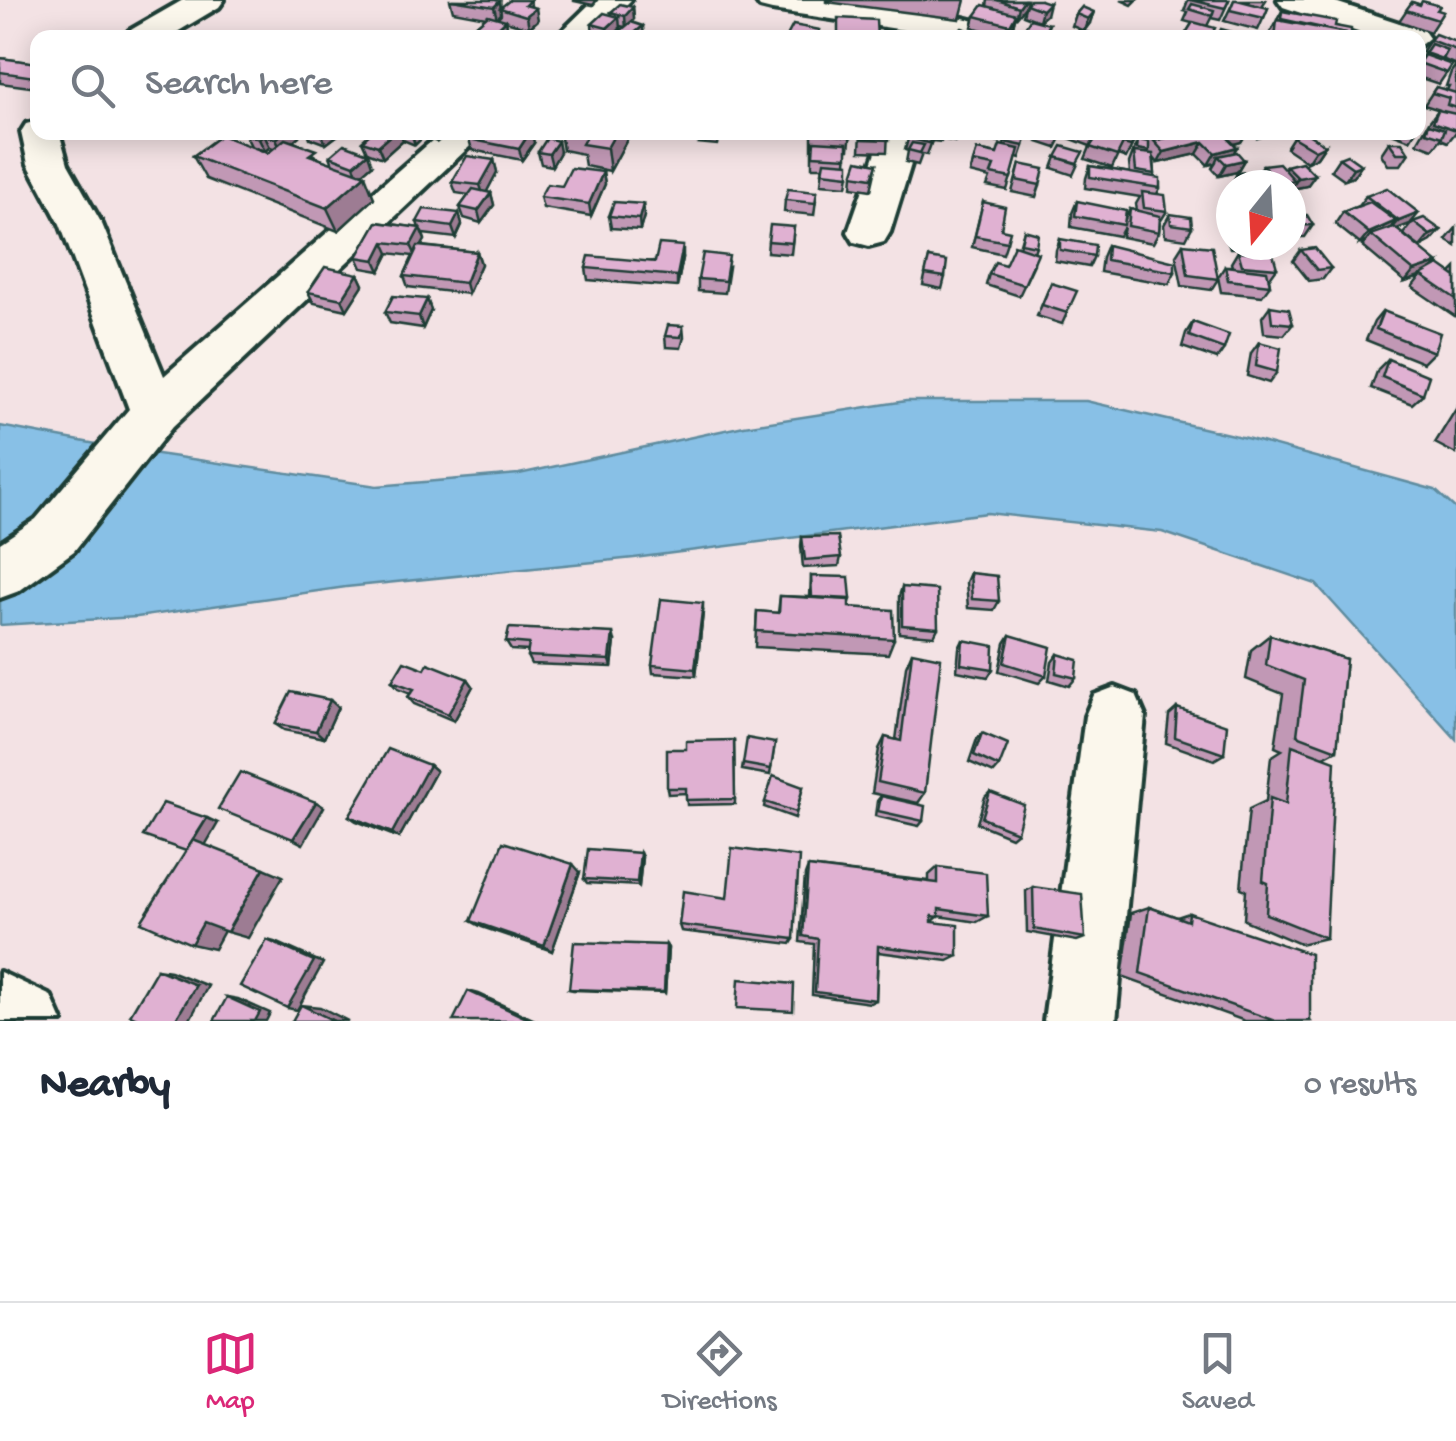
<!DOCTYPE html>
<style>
body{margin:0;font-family:"Gochi Hand",sans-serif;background:#f2f2f3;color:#1f2937}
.compass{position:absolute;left:1216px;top:170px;width:90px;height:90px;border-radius:50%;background:#fff;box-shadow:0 5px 25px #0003;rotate:198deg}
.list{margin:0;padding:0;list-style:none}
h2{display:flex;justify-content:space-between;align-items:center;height:130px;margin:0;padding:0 40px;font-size:42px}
h2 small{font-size:32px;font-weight:400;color:#747a83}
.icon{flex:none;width:55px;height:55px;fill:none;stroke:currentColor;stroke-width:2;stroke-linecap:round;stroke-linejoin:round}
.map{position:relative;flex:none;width:1456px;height:1021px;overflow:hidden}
.search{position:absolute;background:#fff;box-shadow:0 5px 25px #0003;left:30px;right:30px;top:30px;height:110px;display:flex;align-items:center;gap:25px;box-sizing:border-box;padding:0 35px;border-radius:20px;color:#747a83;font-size:38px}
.sheet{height:280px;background:#fff}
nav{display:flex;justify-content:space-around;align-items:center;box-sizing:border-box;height:140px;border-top:2px solid #e0e1e3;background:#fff;font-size:28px;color:#747a83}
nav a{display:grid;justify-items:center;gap:5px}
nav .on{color:#db2777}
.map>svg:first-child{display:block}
.water{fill:#88c0e6;stroke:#5e8c9f;stroke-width:2.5}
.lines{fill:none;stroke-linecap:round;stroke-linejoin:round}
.street-casing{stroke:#1f3d34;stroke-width:8}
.street{fill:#fbf7ec;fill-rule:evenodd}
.wall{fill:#c198b5;stroke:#1f3d34;stroke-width:2.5}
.shaded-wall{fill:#9d7c93;stroke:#1f3d34;stroke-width:2.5}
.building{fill:#e0b1d2;stroke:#1f3d34;stroke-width:2.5}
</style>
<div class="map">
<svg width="1456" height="1021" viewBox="0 0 1456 1021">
<rect width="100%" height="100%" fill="#f3e2e4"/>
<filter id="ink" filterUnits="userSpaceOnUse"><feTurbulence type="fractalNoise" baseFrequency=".01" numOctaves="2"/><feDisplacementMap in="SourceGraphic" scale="20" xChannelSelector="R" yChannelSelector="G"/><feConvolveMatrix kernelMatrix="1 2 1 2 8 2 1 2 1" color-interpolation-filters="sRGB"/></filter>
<g filter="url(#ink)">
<path class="water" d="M906,401h180l164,38 185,51 21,19v230l-140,-155 -154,-52 -175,-19 -353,45 -288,29 -209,30 -137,8v-199l123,23 254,37 142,-12 225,-48z"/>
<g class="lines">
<g class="street-casing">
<g id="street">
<path d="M183,0h41l-5,7 -52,31h-43l5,-7z"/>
<path d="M594,0h37l-38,38h-38z"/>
<path d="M755,0h86l122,18 12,3 5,7 -5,7 -18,3 -185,-28 -12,-3z"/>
<path d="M1278,0h51l95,31 5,7 -11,9v-9h-42l-93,-31z"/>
<path d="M38,121v11h21l9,32 34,60 62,152 278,-244h43l-313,295 -98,124 -55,40 -19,7v-55l36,-24 93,-110 -69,-185 -32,-60 -7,-32 5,-8z"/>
<path d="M883,132h38l-31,100 -6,10 -15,4 -15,-4 -6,-10z"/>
<path d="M1115,687l21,8 9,21 -29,305h-72l41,-305 9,-21z"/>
<path d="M0,972l51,24 11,25h-62z"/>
</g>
</g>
<use href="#street" class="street"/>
</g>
<g class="wall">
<path d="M450,0l50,1 1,7 29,-8 1,7 7,13 -9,8 -23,-7 2,11 -6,6h-33l-2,-5 19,-16 -33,-6z"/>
<path d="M574,0h23l-4,5 -19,-4z"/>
<path d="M826,0h139l-5,19 -134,-17z"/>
<path d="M988,0h39l-2,7 -10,11 -2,8 -7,11 -34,-10 3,-11 12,-10z"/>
<path d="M1040,0l6,15 -7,6 -16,-6 3,-11z"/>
<path d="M1121,0h16l-5,5z"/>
<path d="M1188,0h41l-9,20 -9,-2 -4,8 4,12h-27l8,-15 -8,-2 4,-9 -4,-1z"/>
<path d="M1234,0h32l-4,6 6,2 -10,22 -34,-9z"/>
<path d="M1412,2l31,10 -13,20 -31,-11z"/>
<path d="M633,7l1,12 -3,3 13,16h-24l-1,-6 6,-5 -5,-1v3l-9,9 -18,-2 -1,-12 20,-9 -1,-3z"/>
<path d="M1082,7l8,16 -6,8 -12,-5 4,-12z"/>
<path d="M1282,11l53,15 16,12h-84z"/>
<path d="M1049,24l-5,14h-23l3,-9z"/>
<path d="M1430,40l26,2v23l-14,-6 -2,2 12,4 -13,19 -21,-7v-15l7,-9 -3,-1z"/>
<path d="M0,58l38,5v25l-38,-5z"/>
<path d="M1456,65v67l-8,10 -7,-3 -8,10 -16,-6 12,-21 9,-12h2l-16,-5 12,-18 11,3 2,-4h-3l5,-14z"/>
<path d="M247,132h51l1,4 -6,5 27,18 13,5 -3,-8 42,9 -11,9 13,24 -36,33 -132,-52 -13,-23 75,-3 6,-5 -4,-1 -5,4 -14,-5 -6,-12z"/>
<path d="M308,132h29l1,3 -12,9 -16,-6z"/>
<path d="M372,132l75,1 -10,9 -17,-7 1,4 -6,6 -12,-5 -20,18 -16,-6 -5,-11z"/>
<path d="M560,132h71l-21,39 -25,-5 -2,-12 -20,-4z"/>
<path d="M697,132h23l-3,13 -19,-2z"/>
<path d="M812,132h39l-2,17h-2l-1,14 3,12 -2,11 -26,-2 2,-17h-11z"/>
<path d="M861,132h27l-1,20 -27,-1z"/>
<path d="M910,132h48l-3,10 -13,-3 -1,3 -9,-1 -5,14 -5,-1 -4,11 -12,-3 2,-11 -3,-1z"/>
<path d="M962,132h42l-4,10 -38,-8z"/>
<path d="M1008,132l16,14 -4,12 -3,-1 -10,33 -20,-4 3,-8 -20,-5 7,-23 20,4 7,-9z"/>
<path d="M1041,132h23l-8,16 -18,-6z"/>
<path d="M1067,132h59v2l10,3 -10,21 -8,-3 -6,13 -27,-9 5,-12 8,-11 -8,10 -24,-9z"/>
<path d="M1146,132h20l-4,7 28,-7h57l-6,10 -7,2 -1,9 11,7 -7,12 -18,4 -7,-8 3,-5 -7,2 -11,-11 -39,9 -4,-5 1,16 -1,3 6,11 -3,6 10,17 -7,11 -1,10 -6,11 -31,-6 2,-10 -5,9 -48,-9 1,-14 5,-12 48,18 5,-10 7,2 -1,-7 4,-7 -55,-9 1,-10 4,-12 40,7 -1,-10 4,-11 5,-12 6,1z"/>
<path d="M1389,132h26l-5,8z"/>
<path d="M1293,137l32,8 -8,12 -10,5 -21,-14z"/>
<path d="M469,139l65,4 -12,17 -50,-10z"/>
<path d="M1389,142l20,11 -8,12h-13l-7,-11z"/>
<path d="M538,152h22l-8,14 -11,-2z"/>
<path d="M1056,157l22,7 -5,11 -21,-7z"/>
<path d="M1339,158l22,7 -8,12 -8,3 -14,-10z"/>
<path d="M494,160l3,12 -11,20 5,1 3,12 -13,18 -17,-5 -4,-11 9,-12 -13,-2 -4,-11z"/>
<path d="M877,164l-6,26 -19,-3 1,-12z"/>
<path d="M1020,164l20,21 -4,12 -24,-5z"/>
<path d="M1263,165l21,4 2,-3 21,20 -16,3v-4l-60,1 6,-13 22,-1z"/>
<path d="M603,172l2,12 -14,32 -48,-8 -3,-11z"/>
<path d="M817,192l-3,23 -30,-3 1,-12z"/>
<path d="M1366,196l44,28 -13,5 37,39 17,5 5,-5v49l-44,-30 8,-10 -15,5 -43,-36 4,-4 -6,2 -25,-20 8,-12 15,-6z"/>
<path d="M983,202l24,40 -4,12 -31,-7z"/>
<path d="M643,204l1,12 -4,14 -29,-2 -2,-12z"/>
<path d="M459,213l3,12 -6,13 -33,-4 2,6 -4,6 56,6 4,12 -13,30 -60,-7 -4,-11 9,-20 -24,-3 -9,18 -18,-3 -5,-11 20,-35 42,6 -2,-6z"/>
<path d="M1170,214l22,13 -6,12 -21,-3 -1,-11z"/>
<path d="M1291,215l22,10 -8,12h-14z"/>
<path d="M1413,222l28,8 -10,11 -11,6 -17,-13z"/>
<path d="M1231,225v20h21l-2,3h-20l-5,-12z"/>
<path d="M794,227l-3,27 -24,-2 1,-11z"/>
<path d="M1456,228v18l-10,-6z"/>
<path d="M1024,230l12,16 -2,6v12l-15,32 -33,-11 3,-11 16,-9 14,-18z"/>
<path d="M1060,239l34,17 -5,11 -34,-6 1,-11z"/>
<path d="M1183,244l35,35 -7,11 -29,-4 -6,-31z"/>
<path d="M1107,245l68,27 -6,12 -69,-12 2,-15z"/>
<path d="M1301,250l30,18 -8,11 -14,2 -16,-20z"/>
<path d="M1238,251l39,17 -8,11 1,6 -8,11 -41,-4 -3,-15 7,-11h7l-1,-3z"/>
<path d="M683,258l-6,29 -89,-7 -2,-12z"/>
<path d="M929,258l16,19 -3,12 -19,-4z"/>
<path d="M729,267l-4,26 -27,-2v-12z"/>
<path d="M358,274l5,11 -16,25 -33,-7 -6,-11z"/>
<path d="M1051,283l16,30 -5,11 -25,-8z"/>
<path d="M427,299l4,11 -8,18 -33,-5 -5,-11z"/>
<path d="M1270,306l23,18 -9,11 -20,-2 -2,-16z"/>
<path d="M1383,311l51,41 -11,11 -57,-23 8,-18z"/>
<path d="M1193,322l31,27 -7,10 -35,-12 4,-14z"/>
<path d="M683,326l1,11 -3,11 -15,-1 -1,-11z"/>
<path d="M1259,342l18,30 -8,11 -22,-7 4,-23z"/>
<path d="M1388,359l35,35 -11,10 -41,-16 7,-19z"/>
<path d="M1456,409v45l-21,-11z"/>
<path d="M802,537l39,20 -2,9 -36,2 -2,-22z"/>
<path d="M970,573l29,28 -5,9 -26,-2 -2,-26z"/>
<path d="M811,576l40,23 -2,8 45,32 -6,15 -133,-7 2,-36 21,2 2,-17 30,1z"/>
<path d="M902,587l36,41 -4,8 -35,-3v-37z"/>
<path d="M703,612l-7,64 -43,-3 -1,-8z"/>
<path d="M1010,635l36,41 -7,7 -40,-12 6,-28z"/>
<path d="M1270,635l76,24 -9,91 -13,7 2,181 -26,6 -56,-24 2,-30 -5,-2 8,-79 17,-8 5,-44 11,-7 -7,-3 8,-53 -37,-15 5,-29z"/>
<path d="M963,640l30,29 -5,8 -31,-6 2,-23z"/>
<path d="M615,641l-3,26 -81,-3 -4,-8 1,-5 -17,-1 -5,-8z"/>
<path d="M912,652l13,141 -7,10 -46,-10 7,-44 6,-12 11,3 10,-74z"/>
<path d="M1058,654l18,24 -7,8 -20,-6 3,-18z"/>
<path d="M425,669l43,10 5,7 -19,35 -40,-17 -6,-7 3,-4 -13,-5 -6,-7z"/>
<path d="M338,707l-14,31 -40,-8 -9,-6z"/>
<path d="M1177,708l47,46 -10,6 -48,-17 3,-28z"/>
<path d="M982,733l17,34 -5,6 -25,-11 8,-23z"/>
<path d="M734,740l1,64 -48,1 -1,-12 -18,1 -1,-6 19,-39z"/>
<path d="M775,743l-5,32 -28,-5 1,-6z"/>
<path d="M429,765l7,6 -37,67 -43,-17 -7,-5z"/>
<path d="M803,787l-8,31 -31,-11 1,-5z"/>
<path d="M990,792l27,40 -6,5 -34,-14 8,-26z"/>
<path d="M881,796l42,25 -4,5 -44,-10 2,-15z"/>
<path d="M640,853l2,4 -3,29 -52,-3 -3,-4z"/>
<path d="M808,867l121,14v-6l9,-8 50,49 -11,6 -38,-6 -7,6 26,34 -10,5 -70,-9 -2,48 -6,3 -58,-8 2,-51 -14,-2 5,-67z"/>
<path d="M580,872l-28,79 -70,-24 -11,-6z"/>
<path d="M1033,887l52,51 -8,3 -50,-9 -1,-41z"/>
<path d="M727,898l67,41 -3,5 -110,-13 -2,-6z"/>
<path d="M1149,907l28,10 12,-4 121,108h-65l-123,-44 9,-64z"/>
<path d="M666,945l2,3 -3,45 -92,-3 -4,-1z"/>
</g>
<g class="shaded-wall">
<path d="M530,0l2,11 4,-3 2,12 -9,8 -4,-23z"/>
<path d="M1024,0h3l-2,7 -9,11 3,-11z"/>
<path d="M500,1l1,13 -4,4 -3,-11z"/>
<path d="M1049,3l-3,12 -7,6 3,-11z"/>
<path d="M633,7l1,12 -8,9 -1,-12z"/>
<path d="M1094,12l-4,11 -6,8 4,-12z"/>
<path d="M1016,14l-3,12 -7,11 4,-12z"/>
<path d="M619,17l1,12 -9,9h-3l-1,-10z"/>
<path d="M506,20l2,12 -6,6h-15z"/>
<path d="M643,26l1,12h-13v-2z"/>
<path d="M284,132h14l1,4 -18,15 -5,-12z"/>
<path d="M337,132l1,3 -12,9 -5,-11z"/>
<path d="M394,132h6l3,8 -20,18 -5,-12z"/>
<path d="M419,132l2,7 -6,6 -4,-12z"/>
<path d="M434,132h13v1l-10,9z"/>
<path d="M530,132h2l2,11 -12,17 -3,-11z"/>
<path d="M616,132h15l-21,39 -3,-23z"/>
<path d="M1241,132h6l-6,10 -22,6 7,-12z"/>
<path d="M1261,132h17l-20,6z"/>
<path d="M264,135l6,12 -5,4 -6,-12z"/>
<path d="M558,141l2,11 -8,14 -3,-12z"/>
<path d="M1204,142l-7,12 -39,9 6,-11z"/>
<path d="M1325,145l-8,12 -10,5 8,-12z"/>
<path d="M1237,147l-7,12 -12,-3 -3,7 -7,2 7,-12z"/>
<path d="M368,153l4,12 -14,12 -4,-12z"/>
<path d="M494,160l3,12 -13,25 -4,-12z"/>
<path d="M1244,160l-7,12 -18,4 7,-12z"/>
<path d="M1361,165l-8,12 -8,3 8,-12z"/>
<path d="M603,172l2,12 -14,32 -2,-12z"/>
<path d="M365,175l9,23 -36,33 -11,-23z"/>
<path d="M1315,175l-8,11 -16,3 7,-11z"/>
<path d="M491,193l3,12 -13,18 -3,-12z"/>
<path d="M643,204l1,12 -4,14 -1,-11z"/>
<path d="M459,213l3,12 -6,13 -4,-11z"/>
<path d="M1419,213l-9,11 -21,8 10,-11z"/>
<path d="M1396,221l-9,12 -16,2 -5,7 -6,2 9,-11z"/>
<path d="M420,228l5,12 -9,16 -5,-11z"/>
<path d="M1441,230l-10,11 -11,6 10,-12z"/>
<path d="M384,242l5,11 -9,18 -5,-11z"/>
<path d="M683,246v12l-6,29v-11z"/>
<path d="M477,252l4,12 -13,30 -3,-11z"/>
<path d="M1438,263l-10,11 -23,8 9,-11z"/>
<path d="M358,274l5,11 -16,25 -5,-11z"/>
<path d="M427,299l4,11 -8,18 -4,-12z"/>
<path d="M703,603v9l-7,64 -1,-7z"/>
<path d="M613,633l2,8 -3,26 -2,-7z"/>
<path d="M468,679l5,7 -19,35 -6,-7z"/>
<path d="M330,700l8,7 -14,31 -8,-7z"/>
<path d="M429,765l7,6 -37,67 -7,-5z"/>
<path d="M316,802l8,5 -21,37 -10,-5z"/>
<path d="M207,818l11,5 -19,33 -12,-5z"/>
<path d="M640,853l2,4 -3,29 -2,-4z"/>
<path d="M573,864l7,8 -28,79 -8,-5z"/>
<path d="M264,868l19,8 -35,62 -21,-6z"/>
<path d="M203,923l22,6 -11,20 -23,-5z"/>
<path d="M267,940l11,3 45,20 -26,47 -10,-2z"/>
<path d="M666,945l2,3 -3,45 -1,-1z"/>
<path d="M157,969l13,2 38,15 -19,35h-14z"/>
<path d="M468,991l11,3 58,27h-4z"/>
<path d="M227,997l11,2 32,14 -4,8h-11z"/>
<path d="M301,1005l19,2 28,14h-14z"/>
</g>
<g class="building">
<path d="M452,0h43l5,1 -6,6z"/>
<path d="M510,0h20l-5,5 11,3 -10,8 -26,-8z"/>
<path d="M997,0h27l-5,7z"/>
<path d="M1030,0h10l9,3 -7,7 -16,-6z"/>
<path d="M1191,0h38l-4,8z"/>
<path d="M1234,0h3l31,8 -4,10 -34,-8z"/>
<path d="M1422,1l18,5 -3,4 6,2 -5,8 -32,-10 6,-8 8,3z"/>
<path d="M620,4l13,3 -8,9 -14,-4z"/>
<path d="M1192,4l22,6 -2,6 -23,-7z"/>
<path d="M983,5l33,9 -6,11 -35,-9z"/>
<path d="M1082,7l12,5 -6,7 -12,-5z"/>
<path d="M1282,11l54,10 -1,5 16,3v9l-6,-1 1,-4 -65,-14z"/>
<path d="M604,13l15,4 -12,11 -15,-4z"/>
<path d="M488,15l18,5 -19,18 -20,-5z"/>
<path d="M838,18l38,2 1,18h-39z"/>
<path d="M1030,19l19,5 -6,10 -19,-5z"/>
<path d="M1277,20l69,13 -1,5h-70z"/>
<path d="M631,22l12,4 -12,10 -12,-4z"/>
<path d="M1193,22l22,6 -5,10 -26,-2z"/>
<path d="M793,25l27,5 -3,8h-31z"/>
<path d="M962,28l27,10h-27l-7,-3z"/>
<path d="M1221,29l33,9h-37z"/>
<path d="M1079,30l27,8h-32z"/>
<path d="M1435,34l21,8v8l-26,-10z"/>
<path d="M1431,44l16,6 -5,9 -17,-6z"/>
<path d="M1424,55l28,10 -5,8 -28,-10z"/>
<path d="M0,58l38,5v10l-4,4 -34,-5z"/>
<path d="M1436,87l20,6v15l-9,-3 2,-7 -17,-5z"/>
<path d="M1438,110l18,4v16l-23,-8z"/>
<path d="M1429,124l16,5 -3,8 -16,-5z"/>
<path d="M247,132h37l-8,7 -12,-4 -5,4 -14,-5z"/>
<path d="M372,132h22l-16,14 -16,-5z"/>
<path d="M473,132h57l-11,17 -50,-10z"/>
<path d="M586,132h30l-9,16 -25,-4 6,-11z"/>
<path d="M812,132h39v5z"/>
<path d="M862,132h26l1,8 -27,-1z"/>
<path d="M910,132h23l-4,11 -21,-5z"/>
<path d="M1008,132h20l-4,14 -19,-4z"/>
<path d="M1100,132h21l15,5 -5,9 -8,-2 -6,12 -27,-9z"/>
<path d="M1190,132h51l-15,4 11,11 -22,6 -11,-11 -40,10 -10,-11z"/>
<path d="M1301,132h4l20,13 -10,5 -22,-13z"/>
<path d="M221,135l47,18 17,-14 31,11 -7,5 56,20 -38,33 -134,-52z"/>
<path d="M547,138l11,3 -9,13 -11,-2z"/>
<path d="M1138,140l11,2v9l-12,-2z"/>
<path d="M814,141l33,2v14l-34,-2z"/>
<path d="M1389,142h13l7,11h-12z"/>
<path d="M912,143l12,2 -4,8 -12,-3z"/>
<path d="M344,144l24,9 -14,12 -24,-9z"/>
<path d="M1000,145l19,4 -8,29 -20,-4 3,-8 -21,-4 4,-12 20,4z"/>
<path d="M1062,146l21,6 -6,11 -21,-6z"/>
<path d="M1134,152l19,2 2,20 -19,-3z"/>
<path d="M1237,152l7,8 -18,4 -8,-8z"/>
<path d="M1347,155l14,10 -8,3 -14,-10z"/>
<path d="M467,156l27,4 -14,25 -28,-3z"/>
<path d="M858,160l19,4 -5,14 -19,-3z"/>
<path d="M824,161l25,2v12l-27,-3z"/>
<path d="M1302,162l13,13 -17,3 -12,-12z"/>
<path d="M1279,163l16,18 -16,3 -16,-19z"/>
<path d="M1020,164l24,5 -4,16 -24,-5z"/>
<path d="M1090,166l70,12v10l-70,-11z"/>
<path d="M571,168l32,4 -14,32 -49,-7 7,-13 15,2z"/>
<path d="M1265,171l6,10 -27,2 -7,-10z"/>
<path d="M1387,188l32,25 -20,8 -33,-25z"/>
<path d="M473,189l18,4 -13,18 -18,-4z"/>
<path d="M788,189l29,3 -2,11 -30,-3z"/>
<path d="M1142,192l23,3 2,16 -23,-3z"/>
<path d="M1077,201l49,10 -2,14 -49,-9z"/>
<path d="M614,202l29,2 -4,15 -30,-3z"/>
<path d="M983,202l22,5 -4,22 9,2 -3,11 -32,-6z"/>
<path d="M1370,202l26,19 -27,12 -26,-21z"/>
<path d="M424,209l35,4 -7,14 -35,-5z"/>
<path d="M1130,209l30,7 -1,16 -31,-6z"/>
<path d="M1170,214l21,3 1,10 -21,-3z"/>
<path d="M1291,215h16l6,10 -22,1z"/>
<path d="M1424,218l17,12 -11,5 -17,-13z"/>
<path d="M377,222l43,6 -9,17 -27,-3 -9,18 -18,-3z"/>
<path d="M770,225l24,2 -2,16 -24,-2z"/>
<path d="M1394,227l44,36 -24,8 -43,-36z"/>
<path d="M1024,230l14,4 -2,12 -15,-3z"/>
<path d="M1060,239l35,6 -1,11 -34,-6z"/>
<path d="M659,244l24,2 -6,30 -91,-8 3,-12 66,6z"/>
<path d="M1183,244l29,3 6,32 -30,-4z"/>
<path d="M1014,245l24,8 -14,32 -35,-11 6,-12 10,3z"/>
<path d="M1107,245l68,17v10l-69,-12z"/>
<path d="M418,246l59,6 -12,31 -61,-7z"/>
<path d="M1315,248l16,20 -14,2 -16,-20z"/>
<path d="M1238,251l35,3 4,14 -35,-3z"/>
<path d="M703,253l26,3 -4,25 -27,-2z"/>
<path d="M929,258l18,3 -2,16 -20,-3z"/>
<path d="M1439,265l17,12v22l-35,-24z"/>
<path d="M1225,266l42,5 3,14 -42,-5z"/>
<path d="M325,267l33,7 -16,25 -34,-7z"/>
<path d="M1051,283l26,8 -10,22 -25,-8z"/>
<path d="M393,296l34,3 -8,17 -34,-4z"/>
<path d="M1270,306l19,3 4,15 -21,-2z"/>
<path d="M1383,311l57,22 -6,19 -58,-23z"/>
<path d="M1193,322l36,13 -5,14 -35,-13z"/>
<path d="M668,325l15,1 -2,11 -16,-1z"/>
<path d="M1259,342l22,6 -4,24 -21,-6z"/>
<path d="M1388,359l41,17 -6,18 -41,-17z"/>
<path d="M838,536l3,21 -36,3 -3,-23z"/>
<path d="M970,573l27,3 2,25 -27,-2z"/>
<path d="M811,576l38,1 2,22 -39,-2z"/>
<path d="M902,587l35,3 1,38 -36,-3z"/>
<path d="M780,596l69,4v7l44,3 1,29 -138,-8 1,-20 22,2z"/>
<path d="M661,599l42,4 -8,66 -43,-4z"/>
<path d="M509,628l104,5 -3,27 -83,-4 2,-12 -23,-2z"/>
<path d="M1010,635l41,12 -5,29 -42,-13z"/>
<path d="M1270,635l76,24 -9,91 -40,-15 7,-55 -38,-15z"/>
<path d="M963,640l31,6 -1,23 -32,-5z"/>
<path d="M912,652l29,6 -16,135 -47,-11 7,-45 16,4z"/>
<path d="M1058,654l20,6 -2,18 -20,-5z"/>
<path d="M404,661l21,8 3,-6 40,16 -20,35 -40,-17 6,-8 -22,-8z"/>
<path d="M291,692l39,8 -14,31 -41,-7z"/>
<path d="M1177,708l50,17 -3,29 -49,-17z"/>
<path d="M982,733l26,11 -9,23 -25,-12z"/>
<path d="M747,738l28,5 -4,26 -28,-5z"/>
<path d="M734,740l1,59 -49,1v-12h-19v-39h19v-8z"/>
<path d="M1292,745l43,16 -9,177 -60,-24 2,-31 -5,-2 7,-83 16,6z"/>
<path d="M388,749l41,16 -37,68 -43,-17z"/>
<path d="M240,772l76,30 -23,37 -75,-30z"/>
<path d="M773,776l30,11 -7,25 -31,-10z"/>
<path d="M990,792l34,13 -7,27 -35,-14z"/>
<path d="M881,796l44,10 -2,15 -45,-10z"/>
<path d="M163,803l44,15 -21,33 -43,-15z"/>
<path d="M193,840l71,28 -37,64 -24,-9 -12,21 -50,-22z"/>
<path d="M503,842l70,22 -29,82 -73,-25z"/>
<path d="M732,848l67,9 -5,82 -115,-14 4,-34 44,7z"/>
<path d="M588,849l52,4 -3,29 -53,-3z"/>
<path d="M808,867l130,16v-16l48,6 2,43 -49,-7v8l-7,-1v6l26,3v31l-80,-10 -2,54 -61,-8 3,-53 -15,-3z"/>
<path d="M1033,887l49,7 3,44 -51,-9z"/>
<path d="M1149,907l39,14 1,-8 121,41v67h-35l-135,-48z"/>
<path d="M267,940l47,21 -27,47 -47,-22z"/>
<path d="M574,942l92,3 -2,47 -95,-3z"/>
<path d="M157,969l39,16 -21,36h-31l-14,-6z"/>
<path d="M739,979l55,5 -1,27 -56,-3z"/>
<path d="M468,991l65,30h-80z"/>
<path d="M227,997l33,15 -5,9h-41z"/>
<path d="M301,1005l33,16h-42z"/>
</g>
</g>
</svg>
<svg class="compass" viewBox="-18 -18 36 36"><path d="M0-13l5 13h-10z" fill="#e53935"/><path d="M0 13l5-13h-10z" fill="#747a83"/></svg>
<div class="search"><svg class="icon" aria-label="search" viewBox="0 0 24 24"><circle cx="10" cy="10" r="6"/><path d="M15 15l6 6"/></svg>Search here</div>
</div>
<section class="sheet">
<h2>Nearby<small>0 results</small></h2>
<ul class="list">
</ul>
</section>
<nav>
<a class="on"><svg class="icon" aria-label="map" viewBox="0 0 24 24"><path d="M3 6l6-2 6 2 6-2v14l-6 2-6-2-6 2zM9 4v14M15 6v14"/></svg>Map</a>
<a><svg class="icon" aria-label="directions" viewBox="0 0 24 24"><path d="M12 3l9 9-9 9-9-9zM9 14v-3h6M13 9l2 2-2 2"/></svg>Directions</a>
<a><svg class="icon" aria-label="saved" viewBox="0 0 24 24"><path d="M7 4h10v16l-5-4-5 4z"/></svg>Saved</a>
</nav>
